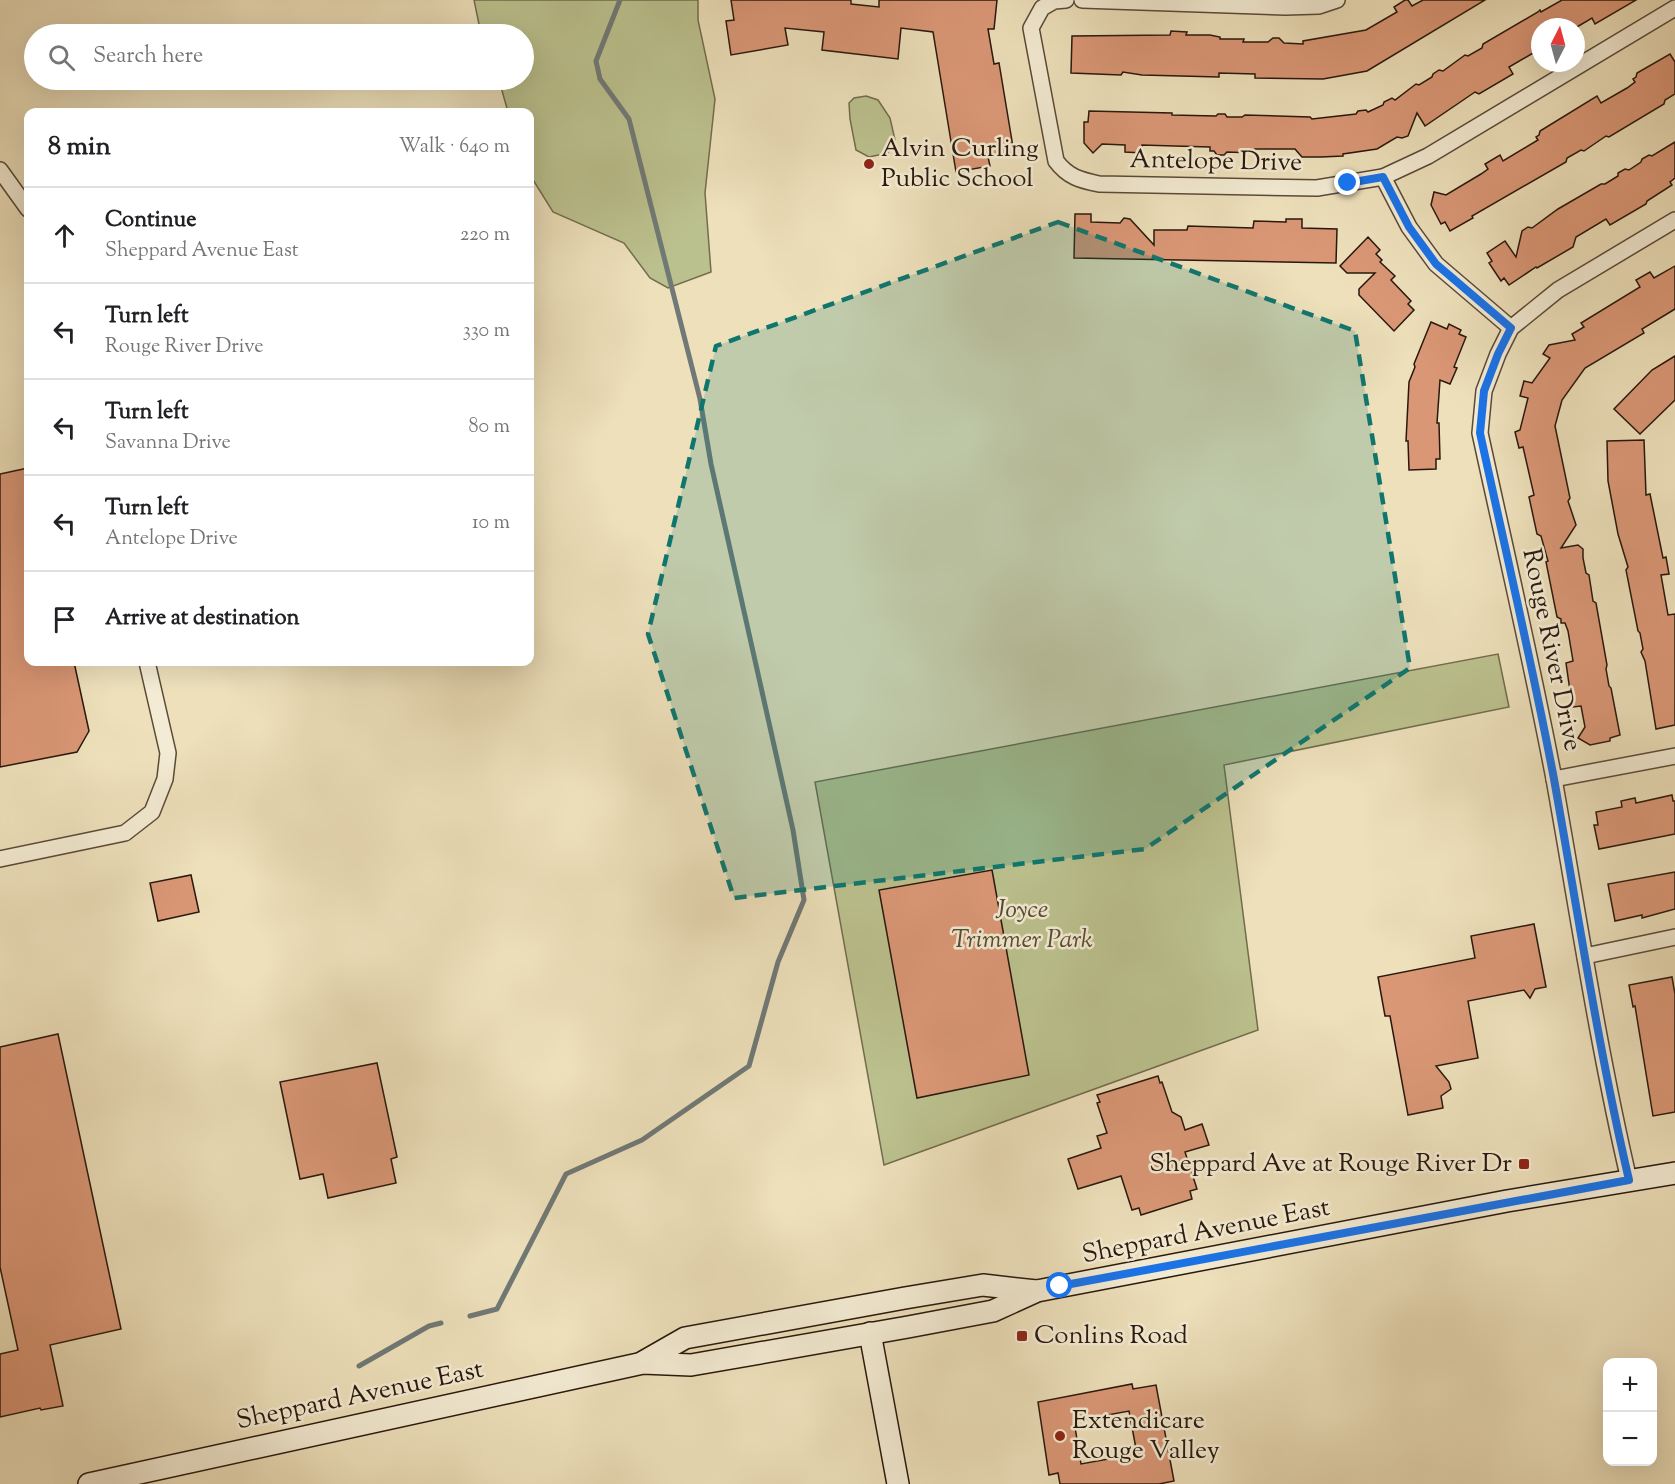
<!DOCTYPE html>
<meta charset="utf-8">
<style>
body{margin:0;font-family:"Sorts Mill Goudy",serif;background:#f2f2f2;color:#202124}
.controls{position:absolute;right:18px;bottom:18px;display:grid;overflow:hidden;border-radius:12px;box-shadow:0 6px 24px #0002}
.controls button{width:54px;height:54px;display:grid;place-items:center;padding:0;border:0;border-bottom:2px solid #e0e0e0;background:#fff;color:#202124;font:30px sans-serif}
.compass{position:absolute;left:1531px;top:18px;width:54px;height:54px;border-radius:50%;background:#fff;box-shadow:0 6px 24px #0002;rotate:6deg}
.stop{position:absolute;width:18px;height:18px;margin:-14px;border:4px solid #1a73e8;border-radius:50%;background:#fff}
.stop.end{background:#1a73e8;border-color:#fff;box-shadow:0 2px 6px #0008}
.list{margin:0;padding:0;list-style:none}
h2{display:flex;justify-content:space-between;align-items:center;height:78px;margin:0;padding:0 24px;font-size:26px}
h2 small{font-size:20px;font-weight:400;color:#757577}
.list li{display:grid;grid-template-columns:39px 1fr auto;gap:18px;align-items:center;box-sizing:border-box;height:96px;padding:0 24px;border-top:2px solid #e0e0e0}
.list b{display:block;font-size:22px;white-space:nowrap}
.list p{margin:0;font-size:20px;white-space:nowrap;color:#757577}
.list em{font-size:20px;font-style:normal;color:#757577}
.icon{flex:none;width:33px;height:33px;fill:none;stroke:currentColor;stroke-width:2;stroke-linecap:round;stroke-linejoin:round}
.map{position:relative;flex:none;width:1675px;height:1484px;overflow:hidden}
.search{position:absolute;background:#fff;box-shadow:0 6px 24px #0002;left:24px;top:24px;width:510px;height:66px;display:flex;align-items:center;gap:15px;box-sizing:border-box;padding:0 21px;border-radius:33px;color:#757577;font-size:22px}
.panel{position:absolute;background:#fff;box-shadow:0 6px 24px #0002;left:24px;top:108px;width:510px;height:558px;border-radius:12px}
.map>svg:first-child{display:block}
.green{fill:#bbc18e;stroke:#726c4e;stroke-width:1.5}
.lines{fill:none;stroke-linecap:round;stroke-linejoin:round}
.stream{stroke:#707976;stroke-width:5}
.building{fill:#da9776;stroke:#29180d;stroke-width:1.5;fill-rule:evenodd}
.street-casing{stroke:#5a4a38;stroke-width:18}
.secondary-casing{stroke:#29180d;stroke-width:24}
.street{stroke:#f3ebd3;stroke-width:15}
.secondary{stroke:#f3ebd3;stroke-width:21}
.route{stroke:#1a73e8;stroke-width:8}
.marked{fill:#0f766e;fill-opacity:0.2;stroke:#0f766e;stroke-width:4.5;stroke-dasharray:12 8;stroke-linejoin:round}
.poi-dot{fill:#8f2418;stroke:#f3ebd3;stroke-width:2}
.labels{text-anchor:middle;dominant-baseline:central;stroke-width:5;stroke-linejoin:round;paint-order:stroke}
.poi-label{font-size:26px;fill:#29180d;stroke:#f3ebd3;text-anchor:start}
.street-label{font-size:26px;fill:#29180d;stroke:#f3ebd3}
.park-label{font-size:26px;font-style:italic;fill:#554b34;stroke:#f3ebd3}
</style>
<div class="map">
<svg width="1675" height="1484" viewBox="0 0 1675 1484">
<rect width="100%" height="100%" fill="#ede0bb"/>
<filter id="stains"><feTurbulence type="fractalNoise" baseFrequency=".00333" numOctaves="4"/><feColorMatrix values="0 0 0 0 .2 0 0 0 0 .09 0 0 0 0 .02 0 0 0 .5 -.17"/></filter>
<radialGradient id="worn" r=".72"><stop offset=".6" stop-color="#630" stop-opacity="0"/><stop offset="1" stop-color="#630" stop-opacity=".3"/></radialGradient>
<g class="green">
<path d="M474,0h224v20l17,79 -10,94 6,79 -43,16 -18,-10 -26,-35 -71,-31 -23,-37v-63h-22l-9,-32h25v-46h-43z"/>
<path d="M866,96l12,4 12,18 5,22 -7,13 -19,4 -13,-7 -6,-31 -1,-16 5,-5z"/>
<path d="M1498,654l11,53 -285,58 34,265 -374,135 -69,-383z"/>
</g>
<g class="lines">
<g class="stream">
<path d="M470,1316l27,-7 69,-135 76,-34 107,-74 29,-104 26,-62 -11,-70 -82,-366 -11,-65 -71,-280 -29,-40 -4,-18 24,-61"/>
<path d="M359,1366l70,-40 12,-3"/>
</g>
</g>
<g class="building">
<path d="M731,0h120v4l28,3v-7h118l-3,29h-6l6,35 5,-1 15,90 -26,4 2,9 -34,6 -23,-140 -32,-4 -3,31 -76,-9 2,-18 -39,-4 3,17 -57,10 -5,-34 8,-1z"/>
<path d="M1405,0h3l4,6 11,-6h62l-118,71 -44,8 -68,-1v-4l-36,-1v4l-77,-2 -19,-3 -2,3 -50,-2 1,-37 98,-1 1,-4 16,1 -1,3h24l10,2v2h24l-1,3h25l5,-4h6l5,5 19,1v-3l63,-11 31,-18 -3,-5z"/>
<path d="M1562,0h74l-41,24 -3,-6 -15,9h-37v22l-31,18 4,7 -34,20 -4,-2 -50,34 -8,-13 -9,23 -6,2 -5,-1 -20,12 -34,5v2l-22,1h-19l-7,-8h-40v4l-28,-1 -3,3h-7l-3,-4h-4v-4l-36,-1 -32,-1v8l-17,-1v-7l-23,-1 -9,9 -9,-10v-21h4l1,-11 83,2v2l44,1 2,-2h7l2,3h15l3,-2 65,2 2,2 44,-5 2,-3 8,-1 2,2 15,-7 1,-3 8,-4 3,2 21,-16 3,1 13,-8 1,-3 6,-4 4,1 22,-16 3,1 14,-8 1,-4 55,-32 2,-2 1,2z"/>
<path d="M1670,54l5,8v32l-10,6 -1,4 -55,33 -3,-1 -22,15 -3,-1 -14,8 -1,4 -94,54 1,2 -23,13 -5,-9 -4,2 -10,-19 3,-13 12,3 35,-21 7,-5 -3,-5 15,-9 3,6 35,-21 -2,-3 3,-2 1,-4 57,-35 4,7 26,-15 8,-6 -2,-3 3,-2 1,-4z"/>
<path d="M1675,142v36l-5,4 2,3 -25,16 -1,3 -36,21 -4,-6 -30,18 -3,10 -36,21 -1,-1 -27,18 -5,-7 -3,3 -12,-18 3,-2 -5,-8 18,-12 11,16 6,-26 6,-4 4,1 26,-19 43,-25h4l13,-8v-3l7,-4 4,1 12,-8 1,-3 7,-4 3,1z"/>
<path d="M1075,214h16v8l29,1 4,-5 6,1 24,26v-15h33l1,-4 65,2 1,-7 32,1v-3h16v9l35,1 -1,34 -262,-5z"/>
<path d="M1368,237l12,13 -4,4 6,6 -2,2 15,14 -4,4 20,21 -3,3 6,6 -20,21 -35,-36v-6l16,-16h-28l-7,-7z"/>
<path d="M1675,266v43l-33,20 2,4 -59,35 -23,32 -7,26 15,72 -2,3 8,24 -15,23 17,-3 5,4v9l3,15 3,2 4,26 3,2 11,62 -1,4 3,17 2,2 9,47 -10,3v3l-20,4 -12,-7 7,-11 -4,-21 -8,1 -3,-16 -4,-28 7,-2 -5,-30 -3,-8h-4v-4l-4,-2 -11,-55 2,-1 -7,-25 -4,-2 -8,-37 5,-2 -11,-48 -4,1 -4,-16 5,-2 8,-32 -8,-2 4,-15 8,2 18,-25 -7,-4 6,-9 26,-5 -3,-6 12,-7 -3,-4 59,-36 -4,-7 14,-8 4,6z"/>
<path d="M1431,322l16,7 2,-5 12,6 -2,4 7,3 -12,30 3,1 -7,16 -10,-4 -3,43h2l1,36h-4v10l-27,1 -1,-29h-2l3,-59 6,-15 -1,-3z"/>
<path d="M1675,356v44l-35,34 -26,-25 38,-39z"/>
<path d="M1644,440l2,55 4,-1 13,64 3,-1 3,17 -8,1 7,40 7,-1v111l-19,4 -11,-68 -4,-9 2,-3 -3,-16 -2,-2 -12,-61 2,-3 -10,-33 -10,-53 -1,-40z"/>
<path d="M28,468v194h46l15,69 -12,21 -77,15v-293z"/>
<path d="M1672,795l1,6h2v33l-76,15 -5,-24h4l-2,-13 26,-5 -1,-6 14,-3 1,5z"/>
<path d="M992,870l37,205 -112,23 -38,-208z"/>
<path d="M1675,872v37l-33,9v-3l-27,6 -7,-37z"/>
<path d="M191,875l8,37 -41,9 -8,-38z"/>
<path d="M1534,924l12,63 -11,2 -5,9 -6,-8 -56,11 10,57 -42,8 13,16 2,7 -10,7 2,12 -35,7 -18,-99h-5l-7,-39 97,-19 -4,-22z"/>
<path d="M1672,977l3,17v118l-22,4 -18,-110 -2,1 -4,-22z"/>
<path d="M58,1034l63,295 -71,16 13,61 -22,4 -1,-2 -40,9v-63l18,-4 -18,-83v-220z"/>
<path d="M377,1063l20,94 -6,2 5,24 -68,15 -5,-24 -23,5 -20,-97z"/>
<path d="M1158,1076l2,7 2,-1 10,30 9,5 4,13 17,-6 7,21 -24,7 12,37 -7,2 2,8 -51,16 -2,-7 -7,2 -11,-34 -43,13 -10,-30 33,-11 -4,-12 10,-3 -10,-30 3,-1 -3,-7z"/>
<path d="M1132,1384l1,5 23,-4 18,96 -15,3h-99l-2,-11 -9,2 -11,-73zM1129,1411l8,43 -56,10 -7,-43z"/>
</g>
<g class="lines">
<g class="street-casing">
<g id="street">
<path d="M1066,0l-12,1 -12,7 -11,20 25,133c12,16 24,19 43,23l218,4 66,-11 45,-21 247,-148"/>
<path d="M1082,0l203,7 34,-1 18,-6"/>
<path d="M0,170l28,39"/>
<path d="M1383,177l26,50 27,37 75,64"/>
<path d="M1554,779l121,-23"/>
<path d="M0,859l125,-26 27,-21 13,-33 3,-26 -21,-91"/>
<path d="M1585,956l90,-19"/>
<path d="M1629,1180c-31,-133 -51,-267 -75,-401 -22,-116 -49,-231 -74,-346l4,-42 14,-37 13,-26 47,-38 117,-70"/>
</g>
</g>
<g class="secondary-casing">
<g id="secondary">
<path d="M870,1333l28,151"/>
<path d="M643,1362l42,-24 220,-40 78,-13 53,6"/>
<path d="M89,1484l554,-121 48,2 217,-38 85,-16 44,-20 470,-90 168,-28"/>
</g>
</g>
<use href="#street" class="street"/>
<use href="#secondary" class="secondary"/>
</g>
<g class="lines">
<path class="route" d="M1060,1286l569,-106c-31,-133 -51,-267 -75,-401 -22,-116 -49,-231 -74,-346l4,-42 14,-37 13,-26 -75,-64 -27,-37 -26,-50 -35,6"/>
</g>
<path class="marked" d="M1058,222l297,109 55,337 -265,181 -411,49 -86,-264 68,-288z"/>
<g class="poi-dot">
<circle cx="869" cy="164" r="6"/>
<rect x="1518" y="1158" width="12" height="12" rx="3"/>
<rect x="1016" y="1330" width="12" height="12" rx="3"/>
<circle cx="1060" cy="1436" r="6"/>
</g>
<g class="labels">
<g class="poi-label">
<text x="881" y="149">Alvin Curling<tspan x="881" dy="30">Public School</tspan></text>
<text x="1512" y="1164" text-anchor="end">Sheppard Ave at Rouge River Dr</text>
<text x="1034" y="1336">Conlins Road</text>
<text x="1072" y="1421">Extendicare<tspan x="1072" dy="30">Rouge Valley</tspan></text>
</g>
<g class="street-label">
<text transform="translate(1216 162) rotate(1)">Antelope Drive</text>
<text transform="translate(1551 650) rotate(78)">Rouge River Drive</text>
<text transform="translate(1206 1232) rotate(-11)">Sheppard Avenue East</text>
<text transform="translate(360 1396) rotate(-12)">Sheppard Avenue East</text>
</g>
<g class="park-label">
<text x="1022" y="910">Joyce<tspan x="1022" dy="30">Trimmer Park</tspan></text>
</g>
</g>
<rect width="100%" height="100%" filter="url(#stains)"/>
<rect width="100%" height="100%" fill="url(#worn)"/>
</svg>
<div class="controls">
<button>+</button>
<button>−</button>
</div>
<svg class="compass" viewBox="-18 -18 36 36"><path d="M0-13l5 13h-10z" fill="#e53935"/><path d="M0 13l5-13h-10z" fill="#757577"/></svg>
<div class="stop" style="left:1060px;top:1286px"></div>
<div class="stop end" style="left:1348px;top:183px"></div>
<div class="search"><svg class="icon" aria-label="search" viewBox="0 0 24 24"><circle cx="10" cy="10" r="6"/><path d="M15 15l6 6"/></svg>Search here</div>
<section class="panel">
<h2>8 min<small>Walk · 640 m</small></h2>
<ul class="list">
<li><svg class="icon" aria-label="ahead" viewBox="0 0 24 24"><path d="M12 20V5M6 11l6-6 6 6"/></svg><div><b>Continue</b><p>Sheppard Avenue East</p></div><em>220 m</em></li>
<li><svg class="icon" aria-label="left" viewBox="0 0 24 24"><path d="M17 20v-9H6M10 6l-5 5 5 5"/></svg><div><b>Turn left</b><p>Rouge River Drive</p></div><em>330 m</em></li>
<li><svg class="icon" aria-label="left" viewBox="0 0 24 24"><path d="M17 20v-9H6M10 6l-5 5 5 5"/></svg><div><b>Turn left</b><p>Savanna Drive</p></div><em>80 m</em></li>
<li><svg class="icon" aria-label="left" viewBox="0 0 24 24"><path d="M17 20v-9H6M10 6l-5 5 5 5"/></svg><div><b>Turn left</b><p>Antelope Drive</p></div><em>10 m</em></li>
<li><svg class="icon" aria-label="arrive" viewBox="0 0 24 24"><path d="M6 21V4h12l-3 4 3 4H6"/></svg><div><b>Arrive at destination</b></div></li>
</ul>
</section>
</div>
